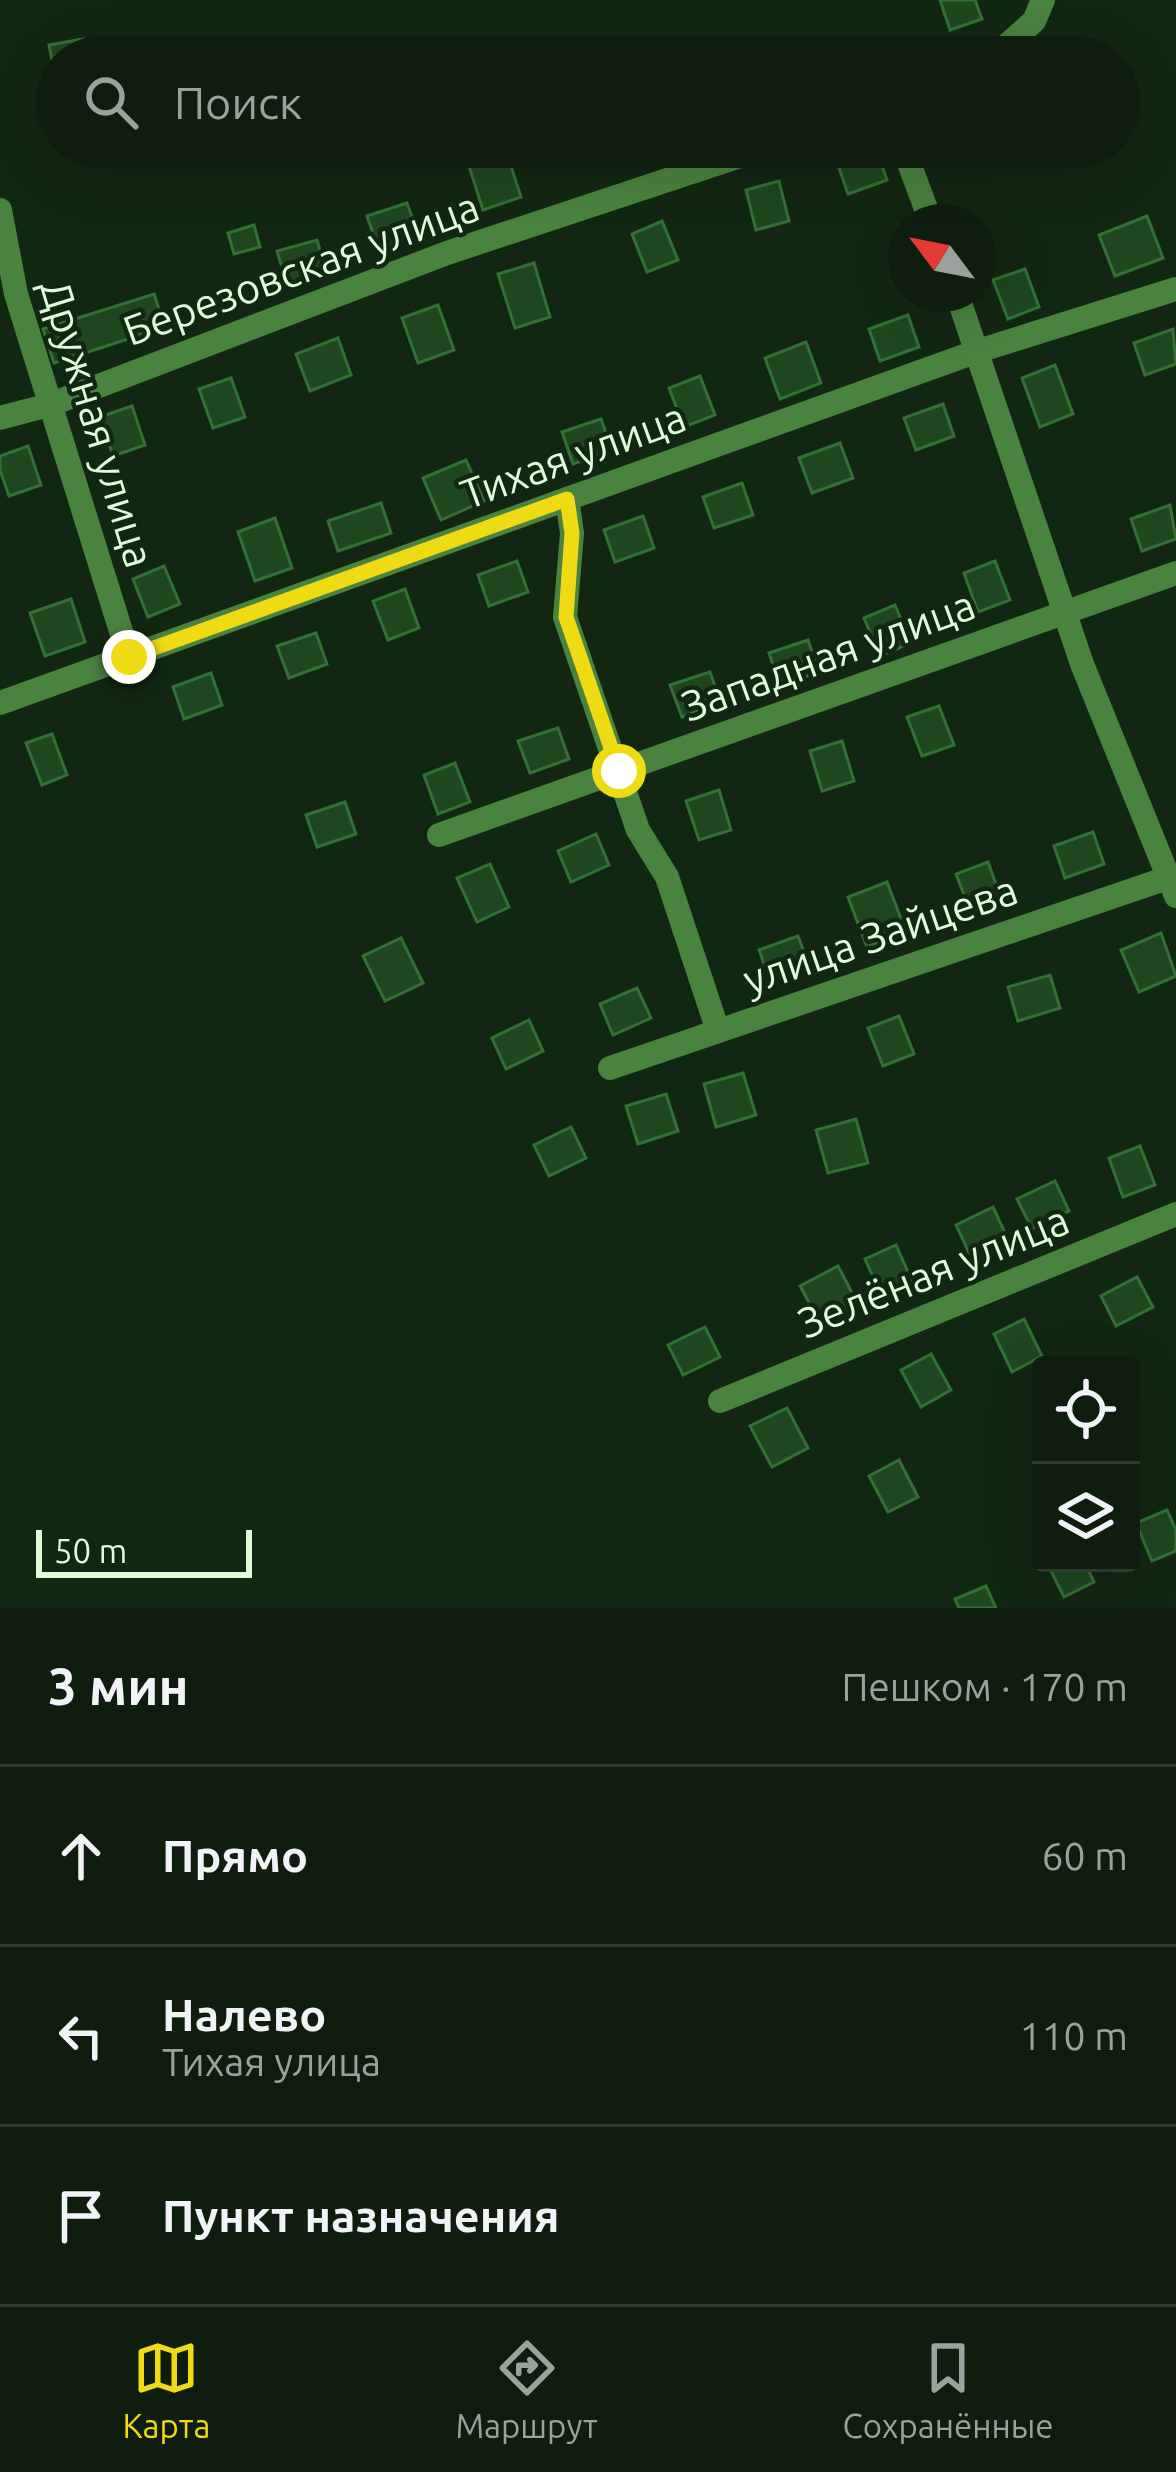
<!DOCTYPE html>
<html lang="ru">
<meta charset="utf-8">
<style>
body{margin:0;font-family:Ubuntu,sans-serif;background:#172617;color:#f1f3f6}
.controls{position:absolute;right:36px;bottom:36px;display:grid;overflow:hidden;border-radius:12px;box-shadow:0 12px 48px #0002}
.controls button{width:108px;height:108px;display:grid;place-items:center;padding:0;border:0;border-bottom:3px solid #2e3b2e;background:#0e1d0e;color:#f1f3f6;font:60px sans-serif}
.compass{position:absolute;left:888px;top:204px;width:108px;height:108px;border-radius:50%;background:#0e1d0e;box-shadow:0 12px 48px #0002;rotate:302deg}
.scale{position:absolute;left:36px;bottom:30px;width:216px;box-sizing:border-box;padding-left:12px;border:6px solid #dcfcda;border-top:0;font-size:33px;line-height:42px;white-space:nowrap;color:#dcfcda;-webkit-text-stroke:9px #122712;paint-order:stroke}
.stop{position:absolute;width:36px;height:36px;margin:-27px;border:9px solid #eedb14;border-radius:50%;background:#fff}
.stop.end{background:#eedb14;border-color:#fff;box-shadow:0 3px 12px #0008}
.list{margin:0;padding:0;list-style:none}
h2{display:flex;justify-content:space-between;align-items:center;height:156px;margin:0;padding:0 48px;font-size:51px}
h2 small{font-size:39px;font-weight:400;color:#9ba29e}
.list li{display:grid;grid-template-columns:78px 1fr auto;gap:36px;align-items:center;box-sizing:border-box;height:180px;padding:0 48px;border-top:3px solid #2e3b2e}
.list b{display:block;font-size:45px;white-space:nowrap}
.list p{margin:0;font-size:39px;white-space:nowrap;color:#9ba29e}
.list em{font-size:39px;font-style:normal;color:#9ba29e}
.icon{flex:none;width:66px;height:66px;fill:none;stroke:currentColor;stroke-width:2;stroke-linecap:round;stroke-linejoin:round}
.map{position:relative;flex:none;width:1176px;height:1608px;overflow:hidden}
.search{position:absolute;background:#0e1d0e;box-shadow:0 12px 48px #0002;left:36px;right:36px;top:36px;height:132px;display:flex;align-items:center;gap:30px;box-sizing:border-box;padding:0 42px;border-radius:66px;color:#9ba29e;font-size:45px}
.sheet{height:696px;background:#0e1d0e}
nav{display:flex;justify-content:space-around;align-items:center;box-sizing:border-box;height:168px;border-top:3px solid #2e3b2e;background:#0e1d0e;font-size:33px;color:#9ba29e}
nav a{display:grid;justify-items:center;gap:6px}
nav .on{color:#eedb14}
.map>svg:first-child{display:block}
.building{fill:#1f461f;stroke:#337033;stroke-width:3}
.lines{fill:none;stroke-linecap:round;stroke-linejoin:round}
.street{stroke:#4a8240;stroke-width:24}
.route{stroke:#eedb14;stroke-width:15}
.labels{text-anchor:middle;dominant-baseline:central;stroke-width:9;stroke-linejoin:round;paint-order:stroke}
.street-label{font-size:42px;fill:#dcfcda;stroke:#122712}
</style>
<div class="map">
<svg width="1176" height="1608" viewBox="0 0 1176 1608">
<rect width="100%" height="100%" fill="#122712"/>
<g class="building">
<path d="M940,0h35l7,19 -32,11z"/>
<path d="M83,39l3,18h-29v29l-8,-41z"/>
<path d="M865,40l6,17h-44l-1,-3z"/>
<path d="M611,147h44l-40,14z"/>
<path d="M936,147h43l2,5 -38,13z"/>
<path d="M505,148l16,49 -38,13 -16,-50z"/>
<path d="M876,148l11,32 -39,14 -11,-32z"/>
<path d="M779,181l10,40 -33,9 -10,-40z"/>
<path d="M407,203l11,31 -40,14 -11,-32z"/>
<path d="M1147,216l16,42 -48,18 -16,-41z"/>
<path d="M662,221l16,39 -31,12 -15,-38z"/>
<path d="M254,225l6,22 -26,7 -6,-21z"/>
<path d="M317,240l9,32 -39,12 -10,-33z"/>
<path d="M534,263l16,54 -35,11 -17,-54z"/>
<path d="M1025,269l14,38 -31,12 -15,-39z"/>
<path d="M154,294l11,33 -111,36 -11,-34z"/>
<path d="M438,305l16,45 -36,13 -16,-45z"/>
<path d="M908,315l11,32 -39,14 -11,-32z"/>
<path d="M1173,329l3,35 -31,11 -11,-32z"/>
<path d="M338,338l13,37 -41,16 -14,-37z"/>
<path d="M806,342l15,41 -41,16 -15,-41z"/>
<path d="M1055,365l18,49 -33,13 -18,-49z"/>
<path d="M700,376l15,39 -31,12 -15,-39z"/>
<path d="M231,378l14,39 -32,11 -14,-39z"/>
<path d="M943,404l11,32 -38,14 -12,-32z"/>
<path d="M132,406l13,39 -32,11 -13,-39z"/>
<path d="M601,419l11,31 -39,14 -11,-32z"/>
<path d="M840,443l13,35 -41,15 -13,-35z"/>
<path d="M28,446l13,39 -32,11 -9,-26v-14z"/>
<path d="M466,460l18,41 -43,19 -18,-42z"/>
<path d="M742,483l11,32 -39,13 -11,-31z"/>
<path d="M381,503l10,30 -53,18 -10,-30z"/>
<path d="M1170,505l6,34 -34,12 -11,-32z"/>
<path d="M643,516l11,32 -39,14 -11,-32z"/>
<path d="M275,518l17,50 -37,13 -17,-49z"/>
<path d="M517,561l11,31 -39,14 -11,-31z"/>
<path d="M995,561l15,39 -32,12 -14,-39z"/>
<path d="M164,566l16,38 -32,13 -15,-38z"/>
<path d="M405,589l14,39 -31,12 -15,-39z"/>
<path d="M71,599l14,43 -40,14 -15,-43z"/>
<path d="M895,605l16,38 -31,13 -16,-38z"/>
<path d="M316,633l11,31 -38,14 -12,-32z"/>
<path d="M808,640l11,32 -39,14 -11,-33z"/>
<path d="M710,672l11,31 -39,14 -12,-32z"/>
<path d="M211,673l11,32 -38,14 -11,-32z"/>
<path d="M939,706l15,39 -32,11 -15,-39z"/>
<path d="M558,728l11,31 -39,14 -12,-32z"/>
<path d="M52,734l15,41 -25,10 -16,-42z"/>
<path d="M842,741l12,40 -32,10 -12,-40z"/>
<path d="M455,763l15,39 -32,12 -14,-39z"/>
<path d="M719,790l12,40 -32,10 -13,-39z"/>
<path d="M345,802l11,32 -39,13 -11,-32z"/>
<path d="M1093,832l11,32 -39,14 -11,-32z"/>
<path d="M596,834l13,31 -38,17 -13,-31z"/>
<path d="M988,862l14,39 -31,12 -15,-39z"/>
<path d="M490,864l19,43 -32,15 -20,-44z"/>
<path d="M887,882l19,50 -39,15 -19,-50z"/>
<path d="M1161,933l15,43 -37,16 -18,-42z"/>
<path d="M798,936l12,32 -40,13 -11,-31z"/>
<path d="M401,938l22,45 -38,18 -22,-45z"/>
<path d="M1050,975l10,33 -42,13 -10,-34z"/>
<path d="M637,988l14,30 -38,17 -13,-31z"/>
<path d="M899,1016l15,38 -31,12 -15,-38z"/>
<path d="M529,1020l14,31 -37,18 -14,-31z"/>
<path d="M743,1073l13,42 -40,12 -12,-43z"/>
<path d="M666,1094l12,37 -40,13 -12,-38z"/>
<path d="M856,1119l12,44 -40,10 -12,-43z"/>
<path d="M571,1127l15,31 -37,18 -15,-31z"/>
<path d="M1140,1146l15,39 -32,12 -14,-39z"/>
<path d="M1055,1181l14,30 -37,18 -15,-30z"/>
<path d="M993,1207l14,30 -37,18 -14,-30z"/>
<path d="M896,1245l17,38 -31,14 -17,-38z"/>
<path d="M838,1266l22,42 -37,20 -23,-42z"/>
<path d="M1137,1277l16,30 -37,19 -15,-30z"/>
<path d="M1024,1319l18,37 -30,16 -18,-38z"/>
<path d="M705,1327l15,30 -37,18 -15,-30z"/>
<path d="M931,1354l20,36 -30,17 -20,-37z"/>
<path d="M787,1408l21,40 -36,19 -22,-41z"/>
<path d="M899,1460l19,37 -30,15 -19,-36z"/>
<path d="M1167,1510l9,20v21l-24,10 -16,-38z"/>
<path d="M1047,1563h38l9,19 -30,15z"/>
<path d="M986,1586l10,22h-37l-4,-9z"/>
</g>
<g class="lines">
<g class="street">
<path d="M994,57l40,-36 9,-21"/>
<path d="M903,147l28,75"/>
<path d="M0,210l16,84 113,363"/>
<path d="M957,294l125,370 94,232"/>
<path d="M0,418l49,-13 398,-152 320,-106"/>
<path d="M567,499l5,34 -7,84 73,213 29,47 51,154"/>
<path d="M0,703l978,-352 198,-62"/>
<path d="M439,835l737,-262"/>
<path d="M610,1068l566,-193"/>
<path d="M720,1401l456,-187"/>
</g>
</g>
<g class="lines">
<path class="route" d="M129,657l438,-158 5,34 -6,84 53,154"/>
</g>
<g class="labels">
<g class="street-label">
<text transform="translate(301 268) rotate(-20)">Березовская улица</text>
<text transform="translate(98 423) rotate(73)">Дружная улица</text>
<text transform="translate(573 455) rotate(-20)">Тихая улица</text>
<text transform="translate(828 655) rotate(-20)">Западная улица</text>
<text transform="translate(880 934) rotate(-19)">улица Зайцева</text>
<text transform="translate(933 1271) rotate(-22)">Зелёная улица</text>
</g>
</g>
</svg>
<div class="controls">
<button><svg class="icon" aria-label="locate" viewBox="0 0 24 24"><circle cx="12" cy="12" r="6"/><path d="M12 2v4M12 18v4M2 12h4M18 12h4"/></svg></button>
<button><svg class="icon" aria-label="layers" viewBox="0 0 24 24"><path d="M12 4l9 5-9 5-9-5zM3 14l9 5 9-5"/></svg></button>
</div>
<svg class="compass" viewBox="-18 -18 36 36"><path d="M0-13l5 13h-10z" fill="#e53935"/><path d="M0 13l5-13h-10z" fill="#9ba29e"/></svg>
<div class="scale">50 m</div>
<div class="stop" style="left:619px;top:771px"></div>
<div class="stop end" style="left:129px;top:657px"></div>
<div class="search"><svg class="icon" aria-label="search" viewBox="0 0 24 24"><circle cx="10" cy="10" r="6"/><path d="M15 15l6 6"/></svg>Поиск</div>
</div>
<section class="sheet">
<h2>3 мин<small>Пешком · 170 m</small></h2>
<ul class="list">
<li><svg class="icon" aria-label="ahead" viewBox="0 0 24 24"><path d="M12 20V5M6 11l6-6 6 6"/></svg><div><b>Прямо</b></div><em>60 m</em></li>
<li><svg class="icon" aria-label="left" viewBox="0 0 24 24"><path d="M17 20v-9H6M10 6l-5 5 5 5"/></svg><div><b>Налево</b><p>Тихая улица</p></div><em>110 m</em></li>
<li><svg class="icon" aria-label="arrive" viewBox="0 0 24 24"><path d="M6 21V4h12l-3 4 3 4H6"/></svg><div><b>Пункт назначения</b></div></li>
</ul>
</section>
<nav>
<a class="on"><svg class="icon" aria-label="map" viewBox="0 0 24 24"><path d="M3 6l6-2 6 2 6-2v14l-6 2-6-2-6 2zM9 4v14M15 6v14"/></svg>Карта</a>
<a><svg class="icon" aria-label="directions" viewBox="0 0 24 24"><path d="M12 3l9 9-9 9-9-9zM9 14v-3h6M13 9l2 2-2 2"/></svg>Маршрут</a>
<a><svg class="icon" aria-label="saved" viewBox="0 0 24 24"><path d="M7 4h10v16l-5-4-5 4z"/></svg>Сохранённые</a>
</nav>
